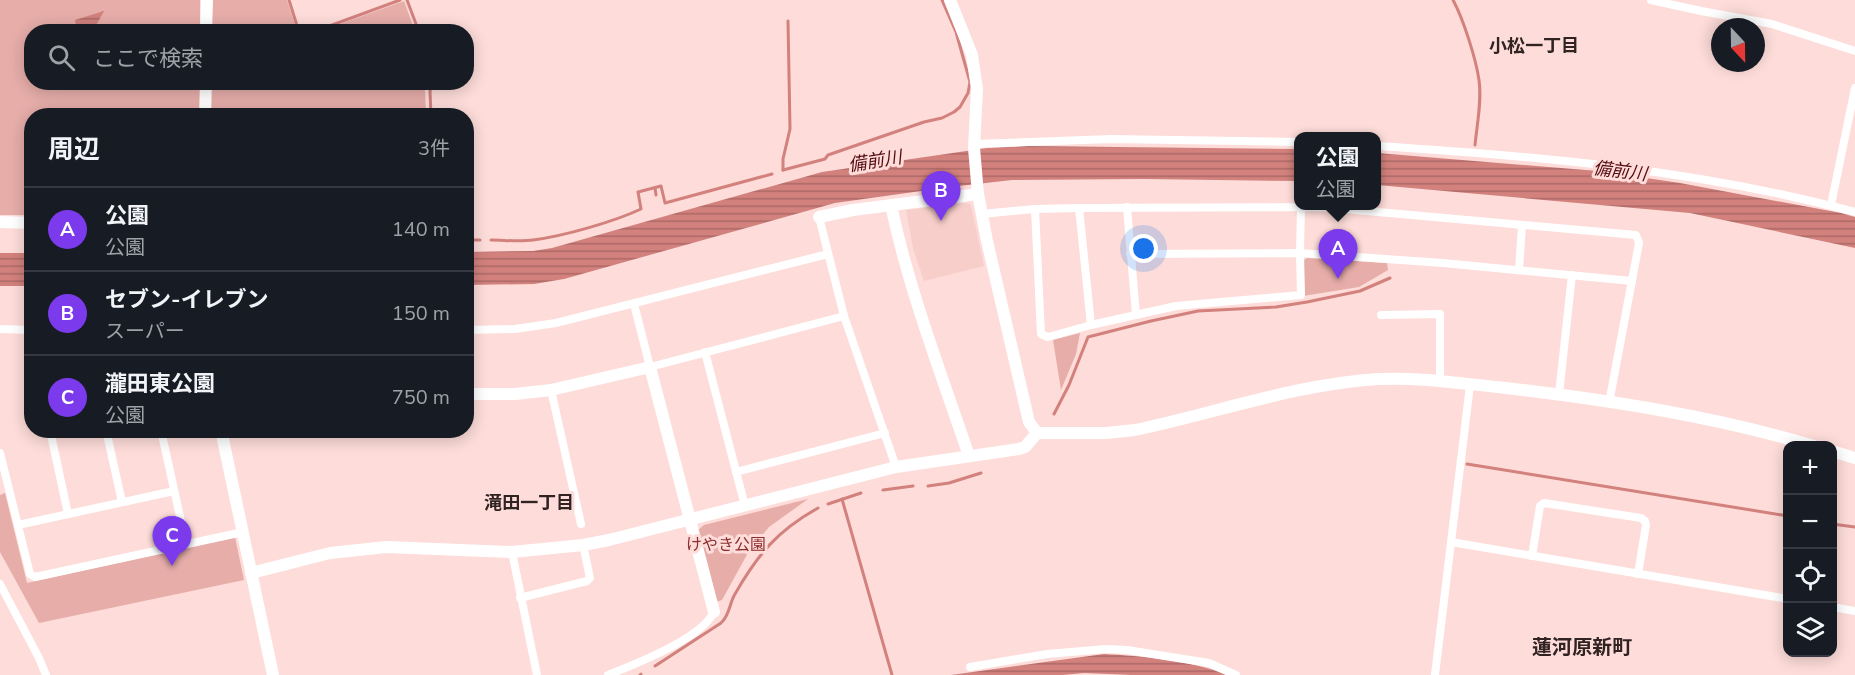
<!DOCTYPE html>
<html lang="ja">
<meta charset="utf-8">
<style>
body{margin:0;font-family:"Nunito Sans","Noto Sans JP",sans-serif;background:#20242c;color:#f1f3f6}
.controls{position:absolute;right:18px;bottom:18px;display:grid;overflow:hidden;border-radius:12px;box-shadow:0 3px 15px #0003}
.controls button{width:54px;height:54px;display:grid;place-items:center;padding:0;border:0;border-bottom:2px solid #363941;background:#171b24;color:#f1f3f6;font:30px sans-serif}
.compass{position:absolute;left:1711px;top:18px;width:54px;height:54px;border-radius:50%;background:#171b24;box-shadow:0 3px 15px #0003;rotate:158deg}
.you{position:absolute;left:1144px;top:249px;width:21px;height:21px;margin:-15px;border:4px solid #fff;border-radius:50%;background:#1a73e8;box-shadow:0 0 0 9px #1a73e833}
.badge{display:grid;place-items:center;width:39px;height:39px;border-radius:50%;background:#7c3aed;color:#fff;font-size:20px;font-weight:700}
.pin{position:absolute;translate:-50% -50px;filter:drop-shadow(0 2px 3px #0008)}
.pin::after{content:'';position:absolute;top:32px;width:21px;height:18px;background:inherit;clip-path:polygon(0 0,100% 0,50% 100%)}
.popup{position:absolute;left:1294px;top:132px;width:87px;height:78px;box-sizing:border-box;display:grid;place-content:center;border-radius:12px;background:#171b24;filter:drop-shadow(0 2px 4px #0005);font-size:20px;white-space:nowrap;color:#9ea1a6}
.popup b{font-size:22px;color:#f1f3f6}
.popup::after{content:'';position:absolute;left:50%;top:100%;margin-left:-12px;border:12px solid transparent;border-top-color:#171b24}
.list{margin:0;padding:0;list-style:none}
h2{display:flex;justify-content:space-between;align-items:center;height:78px;margin:0;padding:0 24px;font-size:26px}
h2 small{font-size:20px;font-weight:400;color:#9ea1a6}
.list li{display:grid;grid-template-columns:39px 1fr auto;gap:18px;align-items:center;box-sizing:border-box;height:84px;padding:0 24px;border-top:2px solid #363941}
.list b{display:block;font-size:22px;white-space:nowrap}
.list p{margin:0;font-size:20px;white-space:nowrap;color:#9ea1a6}
.list em{font-size:20px;font-style:normal;color:#9ea1a6}
.icon{flex:none;width:33px;height:33px;fill:none;stroke:currentColor;stroke-width:2;stroke-linecap:round;stroke-linejoin:round}
.map{position:relative;flex:none;width:1855px;height:675px;overflow:hidden}
.search{position:absolute;background:#171b24;box-shadow:0 3px 15px #0003;left:24px;top:24px;width:450px;height:66px;display:flex;align-items:center;gap:15px;box-sizing:border-box;padding:0 21px;border-radius:24px;color:#9ea1a6;font-size:22px}
.panel{position:absolute;background:#171b24;box-shadow:0 3px 15px #0003;left:24px;top:108px;width:450px;height:330px;border-radius:24px}
.map>svg:first-child{display:block}
.built{fill:#f7ceca}
.green{fill:#e6ada9}
.water{fill:url(#water-rules)}
.lines{fill:none;stroke-linecap:round;stroke-linejoin:round}
.stream{stroke:#d2817d;stroke-width:3}
.street{stroke:#fff;stroke-width:8}
.secondary{stroke:#fff;stroke-width:12}
.labels{text-anchor:middle;dominant-baseline:central;stroke-width:6;stroke-linejoin:round;paint-order:stroke}
.park-label{font-size:16px;fill:#8c2d2e;stroke:#fddcd9}
.neighbourhood-label{font-size:18px;font-weight:bold;fill:#302322;stroke:#fddcd9}
.water-label{font-size:18px;font-style:italic;fill:#550c11;stroke:#fddcd9}
.quarter-label{font-size:20px;font-weight:bold;fill:#302322;stroke:#fddcd9}
</style>
<div class="map">
<svg width="1855" height="675" viewBox="0 0 1855 675">
<defs>
<pattern id="water-rules" width="6" height="5" patternUnits="userSpaceOnUse" patternTransform="scale(1.5)"><rect width="6" height="5" fill="#d2817d"/><path d="M0 2.5h6" fill="none" stroke="#ab6966"/></pattern>
</defs>
<rect width="100%" height="100%" fill="#fddcd9"/>
<path class="built" d="M967,203l4,2 13,61 -60,15 -11,-33 -7,-38z"/>
<g class="green">
<path d="M0,0h200v31l-168,1v50l168,1v32l-168,1 -1,99h-31z"/>
<path d="M212,0h75l10,31 -86,1z"/>
<path d="M404,1l11,30h-94z"/>
<path d="M211,83h217l-3,7 1,25 -216,1z"/>
<path d="M1307,258l80,5 1,7 -29,17 -56,9 1,-36z"/>
<path d="M1080,333l-4,21 -15,36 -8,-50z"/>
<path d="M5,493l22,90 208,-46 9,43 -205,43 -39,-71v-57z"/>
<path d="M808,499l-39,28 -20,24 -27,49 -6,2 -19,-71 7,-6z"/>
</g>
<g class="water">
<path d="M104,11l-11,20h-16l-2,-11z"/>
<path d="M1027,146l272,3v32l-156,-2 -131,1 -62,7 -115,16 -271,76 -30,5 -67,1 -1,-33 67,-1 19,-3 270,-76 165,-24z"/>
<path d="M1377,153l221,18 82,12 161,30 14,4v31l-165,-35 -313,-28z"/>
<rect x="0" y="253" width="31" height="33"/>
<path d="M1104,654c36,2 89,6 122,21h-94l-48,-2 -21,2h-112z"/>
</g>
<g class="lines">
<g class="stream">
<path d="M289,0l10,32"/>
<path d="M407,0l12,32"/>
<path d="M1453,0c10,18 23,59 26,80 3,21 -2,44 -4,65"/>
<path d="M313,32l87,-32"/>
<path d="M431,116l-1,-25 3,-9"/>
<path d="M783,170l42,-11 3,-4 96,-33 18,-4 12,-6 6,-5 8,-14 2,-11 -14,-50 -14,-32"/>
<path d="M783,170v-11l7,-30 -2,-108"/>
<path d="M655,188l1,7"/>
<path d="M466,240h14"/>
<path d="M491,240c13,0 28,2 42,0 31,-4 80,-18 108,-31l-3,-17 23,-6 4,17 107,-29"/>
<path d="M1054,414l15,-29 19,-48 63,-16 47,-10 78,-4 31,-5 53,-11 30,-13"/>
<path d="M1467,464l321,52"/>
<path d="M928,486l21,-3 32,-10"/>
<path d="M883,490l30,-4"/>
<path d="M842,499l50,176"/>
<path d="M828,504l33,-11"/>
<path d="M1832,524l23,3"/>
<path d="M655,666l66,-43c9,-8 8,-19 14,-29 23,-40 42,-63 83,-86"/>
<path d="M640,675l1,-1"/>
</g>
<g class="street">
<path d="M1651,0l50,11 71,13 83,27"/>
<path d="M974,144l137,-5 188,3"/>
<path d="M1377,146c160,10 322,24 478,66"/>
<path d="M1831,205l24,-117"/>
<path d="M1127,207l9,108"/>
<path d="M1079,208l12,117"/>
<path d="M1035,209l6,125 7,3 43,-12 85,-19 125,-11 -1,-42 1,-46"/>
<path d="M982,214l53,-5 44,-1 243,-1 314,28 3,8 -30,160"/>
<path d="M819,217l25,99 52,151"/>
<path d="M1130,254l170,-1 143,10 189,18"/>
<path d="M1519,270l3,-45"/>
<path d="M634,304l16,63 194,-51"/>
<path d="M1381,315l59,-1v67"/>
<path d="M0,329l32,1"/>
<path d="M29,330l3,16"/>
<path d="M466,330l49,-1 41,-6 272,-69"/>
<path d="M705,352l40,154"/>
<path d="M551,390l30,134"/>
<path d="M1559,394l13,-119"/>
<path d="M50,430l18,84"/>
<path d="M106,430l16,72"/>
<path d="M161,430l25,114"/>
<path d="M0,453l30,121 5,3 208,-45"/>
<path d="M736,472l149,-39"/>
<path d="M18,525l156,-34"/>
<path d="M1451,542l337,57"/>
<path d="M512,552l25,123"/>
<path d="M1532,556l8,-50 4,-3 97,15 4,3 1,4 -8,49"/>
<path d="M0,584l39,74 7,17"/>
<path d="M520,598l67,-17 3,-3 -7,-33"/>
<path d="M1832,607l23,4"/>
<path d="M970,667l77,-13 59,-5 21,1 82,13 27,12"/>
<path d="M608,675c27,-11 93,-36 106,-63"/>
<path d="M1435,675l35,-290"/>
</g>
<g class="secondary">
<path d="M950,0l22,55 5,34 -3,59 4,46 9,47 42,181 8,11h69l29,-3c81,-17 161,-46 244,-51 43,-2 85,5 127,9 103,12 207,28 308,58"/>
<path d="M206,32l1,-32"/>
<path d="M205,116l1,-34"/>
<path d="M891,205c18,86 50,168 78,251"/>
<path d="M819,217l34,-7 125,-16"/>
<path d="M0,222l32,1"/>
<path d="M466,394h49l36,-4 99,-23 64,245"/>
<path d="M221,430l52,245"/>
<path d="M1832,451l23,7"/>
<path d="M251,573l79,-20 56,-6 126,5 71,-7 26,-5 287,-73 123,-18 6,-2 12,-14"/>
</g>
</g>
<g class="labels">
<g class="park-label">
<text x="726" y="545">けやき公園</text>
</g>
<g class="neighbourhood-label">
<text x="1534" y="46">小松一丁目</text>
<text x="529" y="503">滝田一丁目</text>
</g>
<g class="water-label">
<text transform="translate(875 161) rotate(-9)">備前川</text>
<text transform="translate(1620 171) rotate(7)">備前川</text>
</g>
<g class="quarter-label">
<text x="1582" y="647">蓮河原新町</text>
</g>
</g>
</svg>
<div class="controls">
<button>+</button>
<button>−</button>
<button><svg class="icon" aria-label="locate" viewBox="0 0 24 24"><circle cx="12" cy="12" r="6"/><path d="M12 2v4M12 18v4M2 12h4M18 12h4"/></svg></button>
<button><svg class="icon" aria-label="layers" viewBox="0 0 24 24"><path d="M12 4l9 5-9 5-9-5zM3 14l9 5 9-5"/></svg></button>
</div>
<svg class="compass" viewBox="-18 -18 36 36"><path d="M0-13l5 13h-10z" fill="#e53935"/><path d="M0 13l5-13h-10z" fill="#9ea1a6"/></svg>
<div class="you"></div>
<div class="pin badge" style="left:1338px;top:279px">A</div>
<div class="popup"><b>公園</b>公園</div>
<div class="pin badge" style="left:941px;top:221px">B</div>
<div class="pin badge" style="left:172px;top:566px">C</div>
<div class="search"><svg class="icon" aria-label="search" viewBox="0 0 24 24"><circle cx="10" cy="10" r="6"/><path d="M15 15l6 6"/></svg>ここで検索</div>
<section class="panel">
<h2>周辺<small>3件</small></h2>
<ul class="list">
<li><span class="badge">A</span><div><b>公園</b><p>公園</p></div><em>140 m</em></li>
<li><span class="badge">B</span><div><b>セブン-イレブン</b><p>スーパー</p></div><em>150 m</em></li>
<li><span class="badge">C</span><div><b>瀧田東公園</b><p>公園</p></div><em>750 m</em></li>
</ul>
</section>
</div>
